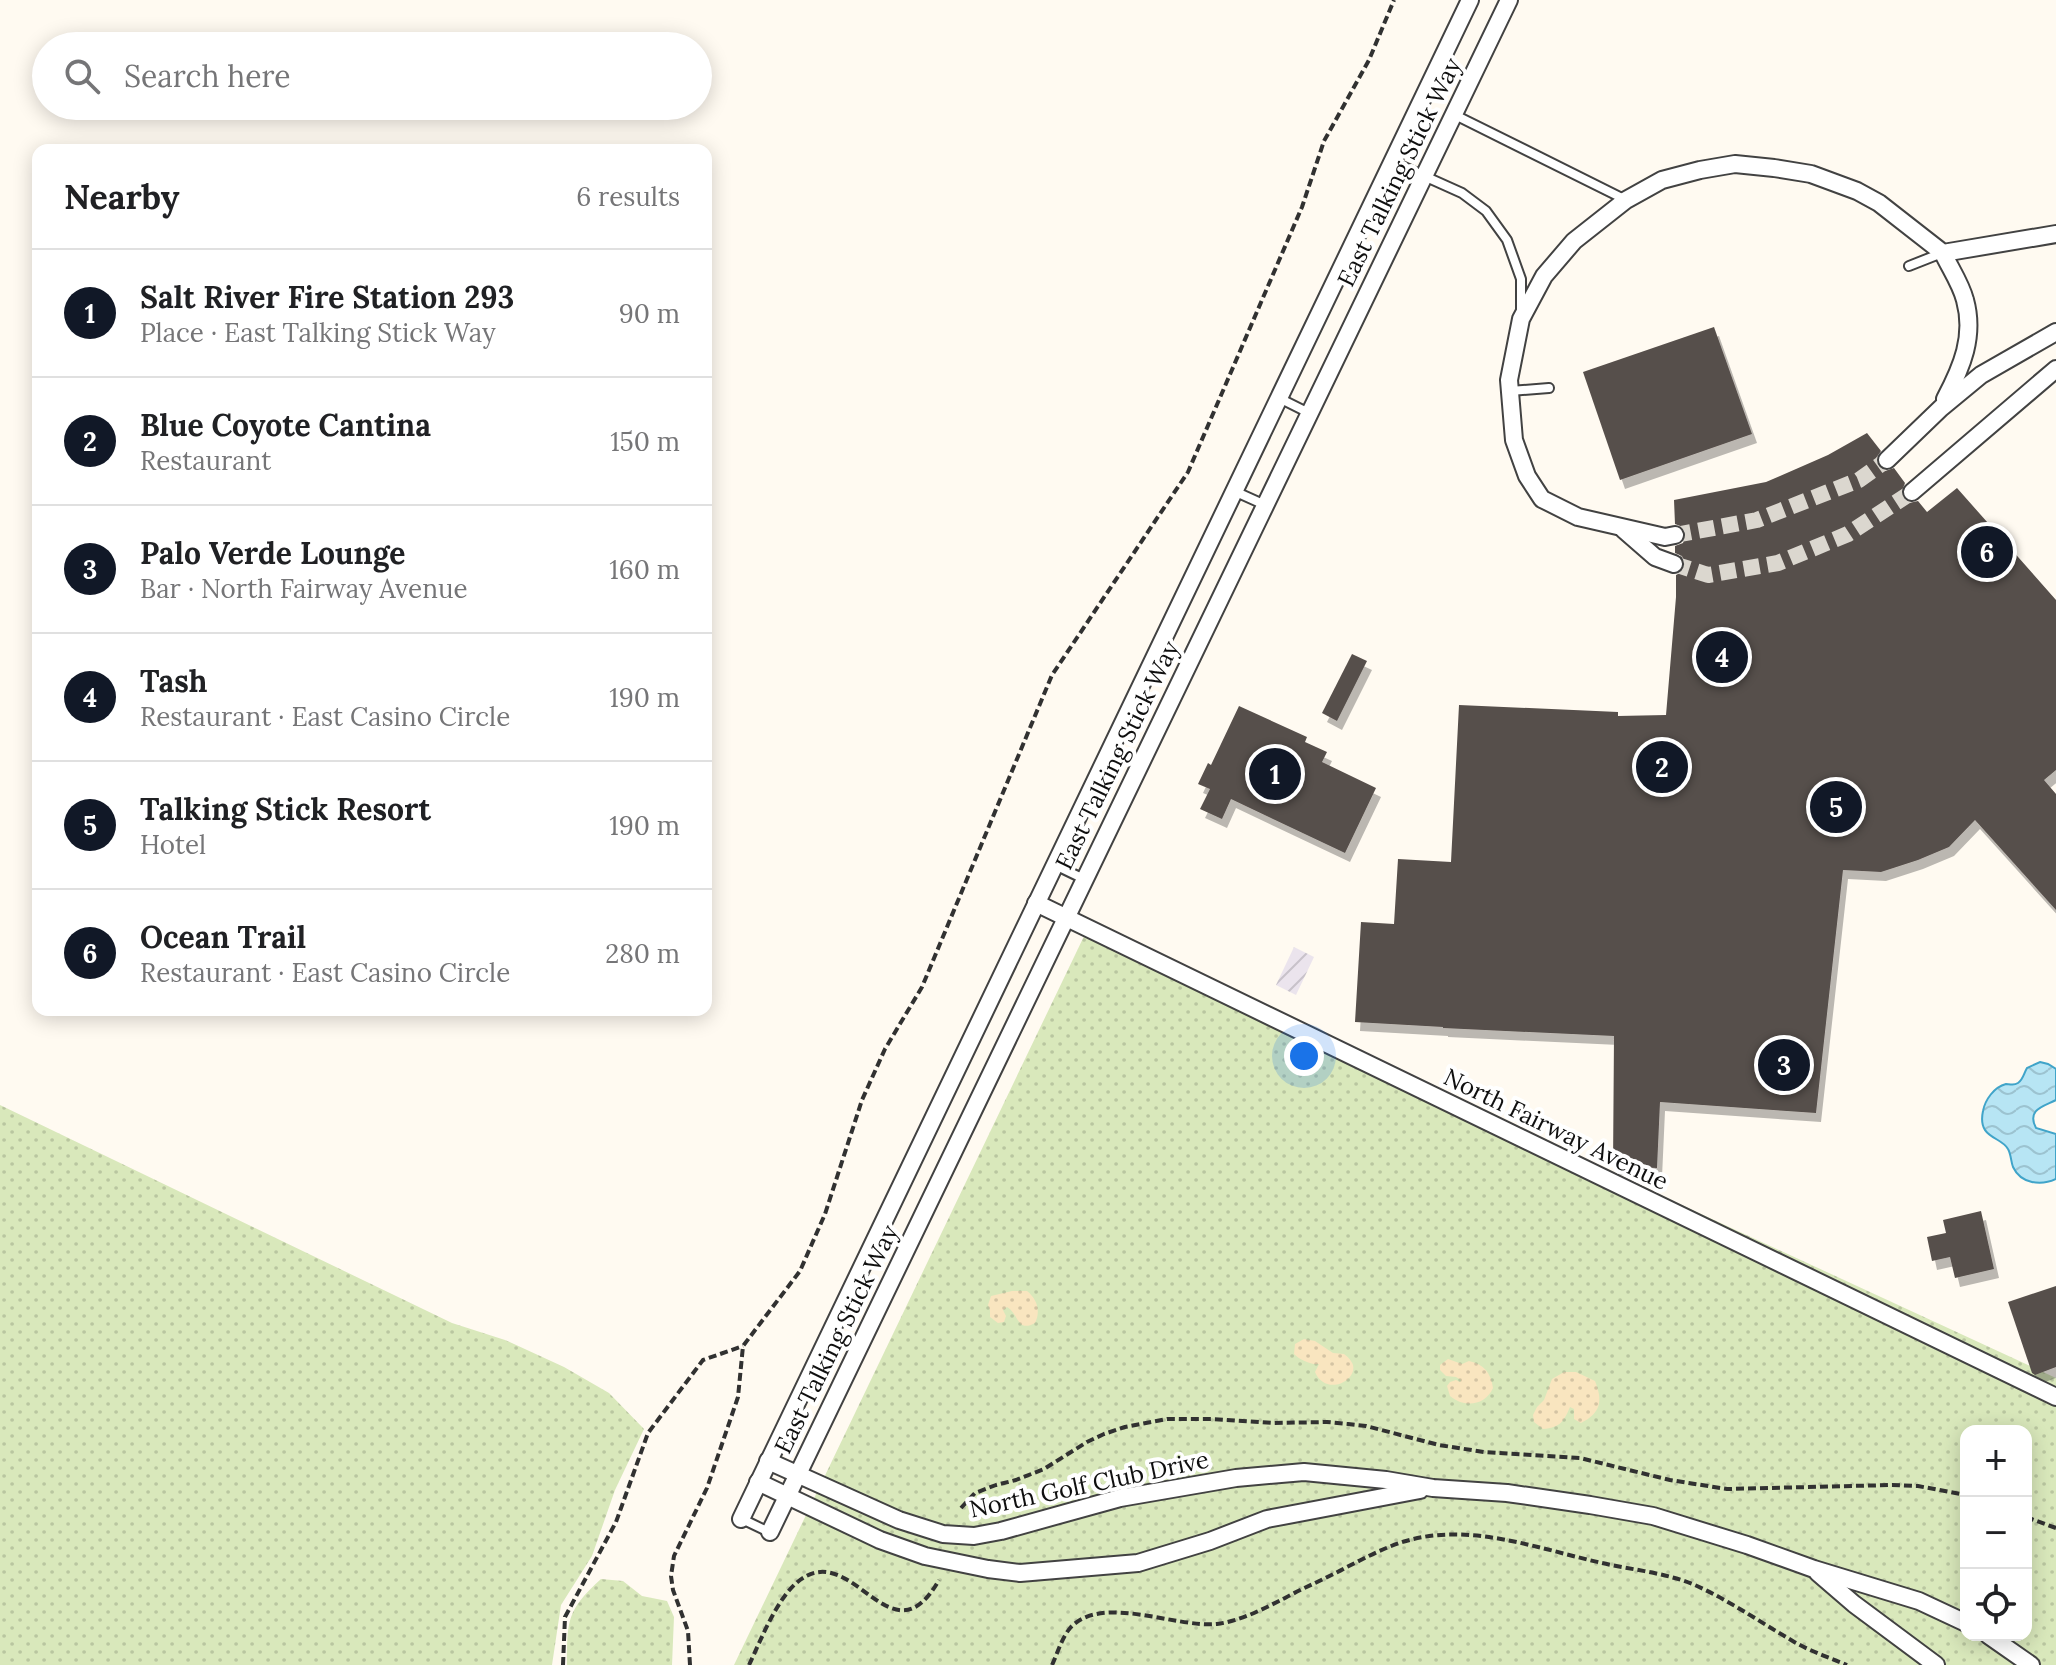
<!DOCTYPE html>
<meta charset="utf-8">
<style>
body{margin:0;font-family:Lora,serif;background:#f6f6f6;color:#202124}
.controls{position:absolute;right:24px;bottom:24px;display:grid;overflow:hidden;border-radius:16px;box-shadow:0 4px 20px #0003}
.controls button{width:72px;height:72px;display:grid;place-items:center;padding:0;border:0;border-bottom:2px solid #e0e0e0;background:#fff;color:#202124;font:40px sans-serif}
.you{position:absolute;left:1304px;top:1056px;width:28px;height:28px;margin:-20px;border:6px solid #fff;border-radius:50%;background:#1a73e8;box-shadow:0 0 0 12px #1a73e833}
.badge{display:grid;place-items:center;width:52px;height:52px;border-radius:50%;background:#111827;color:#fff;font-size:26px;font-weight:700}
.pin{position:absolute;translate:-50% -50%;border:4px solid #fff;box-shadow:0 2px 8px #0006}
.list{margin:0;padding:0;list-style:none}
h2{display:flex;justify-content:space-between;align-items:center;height:104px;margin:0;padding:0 32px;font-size:34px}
h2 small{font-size:26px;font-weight:400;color:#757577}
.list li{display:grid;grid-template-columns:52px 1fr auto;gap:24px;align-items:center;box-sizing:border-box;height:128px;padding:0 32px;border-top:2px solid #e0e0e0}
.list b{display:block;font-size:30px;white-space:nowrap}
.list p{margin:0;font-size:26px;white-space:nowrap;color:#757577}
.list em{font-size:26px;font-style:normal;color:#757577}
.icon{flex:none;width:44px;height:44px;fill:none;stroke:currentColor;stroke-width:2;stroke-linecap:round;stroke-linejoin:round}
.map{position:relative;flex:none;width:2056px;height:1665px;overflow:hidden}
.search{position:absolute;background:#fff;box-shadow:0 4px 20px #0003;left:32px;top:32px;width:680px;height:88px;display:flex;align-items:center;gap:20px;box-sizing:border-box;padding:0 28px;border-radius:44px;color:#757577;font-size:30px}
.panel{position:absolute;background:#fff;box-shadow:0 4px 20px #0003;left:32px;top:144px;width:680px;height:872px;border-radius:16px}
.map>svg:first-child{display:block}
.industrial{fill:url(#industrial-furrows)}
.grass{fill:url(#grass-dots);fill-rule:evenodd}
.sand{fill:url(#sand-dots)}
.water{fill:url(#water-waves);stroke:#40a4c9;stroke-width:2}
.building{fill:#574f4b;filter:url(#shadow)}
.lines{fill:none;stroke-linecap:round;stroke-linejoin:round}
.minor-tunnel{stroke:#dbd7cf;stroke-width:16;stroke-dasharray:16 8;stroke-linecap:butt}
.service-casing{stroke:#424242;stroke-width:12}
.minor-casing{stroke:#424242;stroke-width:20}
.path{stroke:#313131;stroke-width:4;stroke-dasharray:8 4;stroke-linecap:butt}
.service{stroke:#fff;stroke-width:8}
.minor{stroke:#fff;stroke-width:16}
.labels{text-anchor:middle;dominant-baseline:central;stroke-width:8;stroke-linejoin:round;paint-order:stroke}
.street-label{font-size:24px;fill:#0f0f0f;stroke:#fff}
</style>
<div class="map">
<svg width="2056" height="1665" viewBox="0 0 2056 1665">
<defs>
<pattern id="industrial-furrows" width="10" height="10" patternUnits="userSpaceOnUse" patternTransform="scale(2)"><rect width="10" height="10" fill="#ebe4ed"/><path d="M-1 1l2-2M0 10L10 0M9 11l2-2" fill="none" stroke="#c8c2ca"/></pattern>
<pattern id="grass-dots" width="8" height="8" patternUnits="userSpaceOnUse" patternTransform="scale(2)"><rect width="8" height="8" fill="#d9e8bb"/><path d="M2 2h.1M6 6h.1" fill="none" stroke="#b9c6a0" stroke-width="1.8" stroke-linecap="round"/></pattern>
<pattern id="sand-dots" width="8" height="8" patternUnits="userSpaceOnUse" patternTransform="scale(2)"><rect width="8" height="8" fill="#f9e5bf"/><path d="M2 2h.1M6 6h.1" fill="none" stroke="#d4c3a3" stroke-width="1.8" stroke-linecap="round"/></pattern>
<pattern id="water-waves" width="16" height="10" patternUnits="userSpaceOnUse" patternTransform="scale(2)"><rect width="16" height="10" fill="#b7e5f4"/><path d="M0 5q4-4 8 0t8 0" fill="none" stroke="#9cc3d0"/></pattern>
<filter id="shadow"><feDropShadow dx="5" dy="9" stdDeviation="0" flood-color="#0004"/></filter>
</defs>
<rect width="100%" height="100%" fill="#fffaf1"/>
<path class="industrial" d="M1294,947l20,10 -18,38 -20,-10z"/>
<g class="grass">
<path d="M1087,930l969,448v287h-1322zM1966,1431h60v204h-60z"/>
<path d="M0,1105l452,218 53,17 59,27 45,26 35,36 -29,61 -23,66 -31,49 -9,60h-552z"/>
<path d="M601,1579l22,2 19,15 25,5 7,16 -2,48h-105c0,-45 0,-55 34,-86z"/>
</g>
<g class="sand">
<path d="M1012,1291h15c10,8 14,20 8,32 -18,10 -16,-9 -28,-16l-4,3 3,6 -2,6 -6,1 -8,-6v-7l-2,-5 3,-9z"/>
<path d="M1304,1339l11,2 18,12 11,1c3,2 8,7 9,11 4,17 -28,31 -38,7l4,-8c-8,1 -19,-4 -25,-10l1,-10z"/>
<path d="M1448,1359l14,5 7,-3c15,3 22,12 24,27 -8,18 -29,20 -43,8l-3,-10 3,-4 6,-2 4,2 1,-2 -5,-3 -10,-1 -6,-6v-5z"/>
<path d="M1564,1372h12l19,9c8,20 6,32 -14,42l-7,-4v-10l-4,-2c-6,14 -10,21 -27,22l-9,-7 -1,-7 4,-8 7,-7 8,-21z"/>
</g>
<path class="water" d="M2040,1062l8,2 8,5v31c-11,6 -30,9 -20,28l20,6v45c-15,7 -35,5 -43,-12 -2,-5 -2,-13 -5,-18 -7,-13 -31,-10 -25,-38 2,-11 11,-24 23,-27 6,0 7,2 12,-1 5,-3 6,-10 9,-15z"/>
<g class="building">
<path d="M1714,327l38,107 -132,46 -37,-108z"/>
<path d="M1867,433l14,18 -5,7 3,9 6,4 9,-3 11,15 -4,10 3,7 5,3 9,-2 9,11 30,-24 99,112v170l-12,10 12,14v116l-81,-90 -26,27 -31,13 -37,12 -38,-2 -27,243 -156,-11 -3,66 -44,-2 1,-130 -171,-8v-1l-88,-5 6,-100 33,2 4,-65 53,3 8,-157 159,7v4l48,-1 10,-118v-22l6,-3 3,-9 -3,-7 -7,-3v-7l8,-3 3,-9 -3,-7 -8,-3 -1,-24 92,-18 62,-27z"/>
<path d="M1352,654l15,7 -30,60 -15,-8z"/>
<path d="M1239,706l68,31 -2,5 22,10 -5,10 54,26 -31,65 -114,-54 -9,20 -22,-10 10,-20 -12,-5 10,-21 3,2z"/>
<path d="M1981,1211l13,58 -39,9 -5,-21 -18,4 -5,-24 19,-4 -3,-13z"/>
<path d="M2056,1286v81l-21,8 -3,-2 -24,-71z"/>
</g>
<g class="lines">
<g class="minor-tunnel">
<path d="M1675,535l82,-15 102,-40 28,-20"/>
<path d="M1674,564l34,11 70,-12 70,-29 64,-42"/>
</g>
<g class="service-casing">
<g id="service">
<path d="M1453,114l173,86"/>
<path d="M1393,162l69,31 24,18 21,29 14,39v32"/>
<path d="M1909,266l33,-13"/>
<path d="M1510,391l39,-3"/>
<path d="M1279,398l30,15"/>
<path d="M1234,491l31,14"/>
<path d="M1055,865l29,14"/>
<path d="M742,1519l27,13"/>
</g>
</g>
<g class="minor-casing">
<g id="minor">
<path d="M1943,253c7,15 18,31 22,47 10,36 -3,67 -20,99"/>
<path d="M1887,460l54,-52 40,-33 75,-43"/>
<path d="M1912,492l144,-123"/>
<path d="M1624,530l31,27 19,7"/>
<path d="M1675,535l-10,2 -87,-20 -36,-18 -15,-23 -13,-36 -5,-60 12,-61 23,-43 30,-35 52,-41 36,-20 38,-10 35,-6 39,4 37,6 46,17 22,12 64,50 113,-19"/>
<path d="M1036,903l1020,494"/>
<path d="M768,1461l131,59 44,14 31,2 27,-5 119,-33 116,-20 68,-6 82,8 47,8 74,5 83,12 63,11 94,29 67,24 105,32 47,22"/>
<path d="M758,1482l122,58 45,16 63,13 32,4 118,-10 72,-22 57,-22 153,-29"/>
<path d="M741,1519l729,-1519"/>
<path d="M770,1532l739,-1532"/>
<path d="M1818,1573l36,31 82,61"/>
<path d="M1988,1635l43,30"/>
</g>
</g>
<g class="path">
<path d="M961,1508l14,-15 21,-8 20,-5 28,-11 43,-27 17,-8 21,-7 42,-8h45l62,4 53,-1 21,2 18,2 73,19 45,7 96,6 90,22 57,9 165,-4 26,1 48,9"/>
<path d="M2026,1517l30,11"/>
<path d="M563,1665l2,-48 51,-95 32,-89 55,-73 40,-14"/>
<path d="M690,1665l-2,-34 -15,-41 -2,-14 3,-20 33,-68 31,-91 5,-51 57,-75 25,-57 37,-114 23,-51 37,-62 130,-312 136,-203 114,-265 22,-66 45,-81 25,-60"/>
<path d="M749,1665c12,-25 28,-68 51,-85 54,-40 91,85 139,0"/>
<path d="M1052,1665c6,-13 10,-28 19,-38 32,-33 104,1 146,-3 24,-3 48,-16 68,-26 20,-11 40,-19 60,-30 20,-10 40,-21 61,-27 64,-19 133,8 196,22 31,7 66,10 95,23 33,15 63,36 94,54 18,11 37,17 56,25"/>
</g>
<use href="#service" class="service"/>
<use href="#minor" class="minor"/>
</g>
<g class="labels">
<g class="street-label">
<text transform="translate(1399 172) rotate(-64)">East Talking Stick Way</text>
<text transform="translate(1117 755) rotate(-64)">East Talking Stick Way</text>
<text transform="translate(1556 1129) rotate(26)">North Fairway Avenue</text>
<text transform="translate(836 1339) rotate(-64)">East Talking Stick Way</text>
<text transform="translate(1089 1484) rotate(-12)">North Golf Club Drive</text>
</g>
</g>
</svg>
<div class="controls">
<button>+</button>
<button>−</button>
<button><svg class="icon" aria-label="locate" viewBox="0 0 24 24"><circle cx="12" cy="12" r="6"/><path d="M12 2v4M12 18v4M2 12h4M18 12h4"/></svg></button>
</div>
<div class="you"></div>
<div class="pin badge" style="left:1275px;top:774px">1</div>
<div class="pin badge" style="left:1662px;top:767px">2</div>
<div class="pin badge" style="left:1784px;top:1065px">3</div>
<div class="pin badge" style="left:1722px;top:657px">4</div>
<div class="pin badge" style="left:1836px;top:807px">5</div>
<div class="pin badge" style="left:1987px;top:552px">6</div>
<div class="search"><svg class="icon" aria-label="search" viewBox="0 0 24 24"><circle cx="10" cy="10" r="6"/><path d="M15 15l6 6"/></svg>Search here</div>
<section class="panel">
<h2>Nearby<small>6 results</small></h2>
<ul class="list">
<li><span class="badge">1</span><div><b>Salt River Fire Station 293</b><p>Place · East Talking Stick Way</p></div><em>90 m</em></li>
<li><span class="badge">2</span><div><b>Blue Coyote Cantina</b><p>Restaurant</p></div><em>150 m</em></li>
<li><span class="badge">3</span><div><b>Palo Verde Lounge</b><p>Bar · North Fairway Avenue</p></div><em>160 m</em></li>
<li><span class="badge">4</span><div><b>Tash</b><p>Restaurant · East Casino Circle</p></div><em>190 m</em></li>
<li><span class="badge">5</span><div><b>Talking Stick Resort</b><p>Hotel</p></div><em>190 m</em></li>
<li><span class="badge">6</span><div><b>Ocean Trail</b><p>Restaurant · East Casino Circle</p></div><em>280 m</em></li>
</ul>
</section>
</div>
